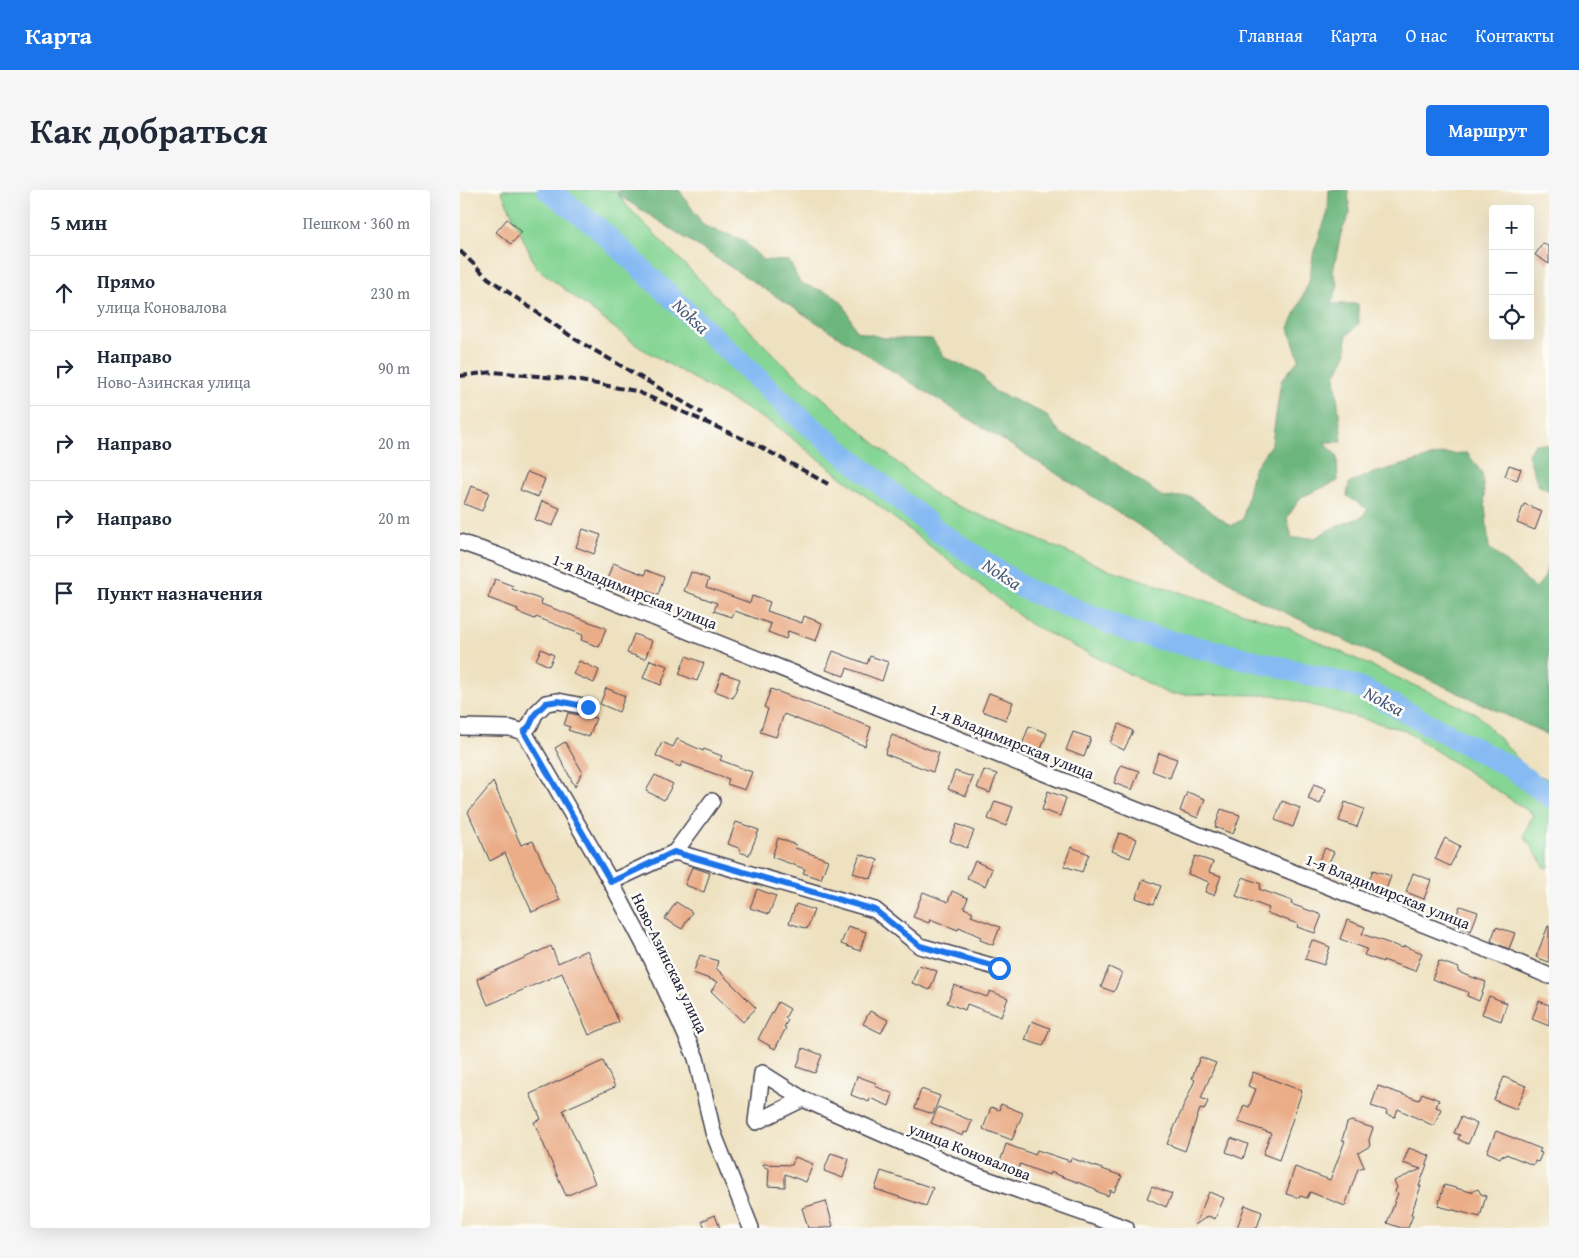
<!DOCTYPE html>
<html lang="ru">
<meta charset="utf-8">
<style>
body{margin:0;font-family:"Gentium Book Plus",serif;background:#f6f6f7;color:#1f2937}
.controls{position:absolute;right:15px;top:15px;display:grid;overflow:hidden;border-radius:5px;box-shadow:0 5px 20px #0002}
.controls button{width:45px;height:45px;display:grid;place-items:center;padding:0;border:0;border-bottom:1px solid #e0e1e3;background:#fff;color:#1f2937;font:25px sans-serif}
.stop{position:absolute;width:15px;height:15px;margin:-11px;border:4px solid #1a73e8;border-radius:50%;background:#fff}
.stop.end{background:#1a73e8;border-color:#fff;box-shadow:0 1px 5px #0008}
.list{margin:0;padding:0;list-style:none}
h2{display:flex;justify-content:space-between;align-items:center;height:65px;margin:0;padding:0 20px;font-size:21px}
h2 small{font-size:16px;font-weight:400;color:#747a83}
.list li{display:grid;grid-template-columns:32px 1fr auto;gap:15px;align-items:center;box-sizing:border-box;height:75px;padding:0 20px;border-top:1px solid #e0e1e3}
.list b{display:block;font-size:19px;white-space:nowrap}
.list p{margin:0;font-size:16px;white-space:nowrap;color:#747a83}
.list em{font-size:16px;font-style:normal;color:#747a83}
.icon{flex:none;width:28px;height:28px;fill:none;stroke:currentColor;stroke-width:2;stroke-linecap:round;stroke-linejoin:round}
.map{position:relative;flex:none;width:1089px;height:1038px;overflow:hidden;border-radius:5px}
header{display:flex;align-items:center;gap:30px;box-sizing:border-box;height:70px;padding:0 25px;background:#1a73e8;color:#fff}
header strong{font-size:24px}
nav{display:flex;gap:28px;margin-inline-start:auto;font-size:18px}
.intro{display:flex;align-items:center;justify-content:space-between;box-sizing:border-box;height:120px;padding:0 30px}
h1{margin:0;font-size:35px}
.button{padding:12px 22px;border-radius:5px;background:#1a73e8;color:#fff;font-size:18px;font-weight:700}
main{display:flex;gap:30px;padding:0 30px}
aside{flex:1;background:#fff;border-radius:5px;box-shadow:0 5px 20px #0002}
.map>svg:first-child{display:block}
.green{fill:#85d594;stroke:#547c68}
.forest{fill:#6cb67e;stroke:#476c5c}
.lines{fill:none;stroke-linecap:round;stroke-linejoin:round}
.river{stroke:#85baf3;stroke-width:22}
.building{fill:#eaad88}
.minor-casing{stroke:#413f4f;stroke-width:18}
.minor{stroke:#fff;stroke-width:15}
.rail{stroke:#22223b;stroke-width:4;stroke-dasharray:8 4;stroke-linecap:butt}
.route{stroke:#1a73e8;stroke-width:6}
.labels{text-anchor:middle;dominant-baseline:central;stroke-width:5;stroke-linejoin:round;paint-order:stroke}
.street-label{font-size:16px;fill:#22223b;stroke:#fdfcf7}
.water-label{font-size:18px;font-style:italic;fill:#45577b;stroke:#fdfcf7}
</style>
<header>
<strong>Карта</strong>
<nav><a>Главная</a><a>Карта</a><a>О нас</a><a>Контакты</a></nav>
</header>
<div class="intro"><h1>Как добраться</h1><a class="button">Маршрут</a></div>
<main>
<aside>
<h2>5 мин<small>Пешком · 360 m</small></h2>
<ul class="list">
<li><svg class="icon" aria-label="ahead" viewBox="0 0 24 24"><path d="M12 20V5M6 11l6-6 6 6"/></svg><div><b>Прямо</b><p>улица Коновалова</p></div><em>230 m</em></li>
<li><svg class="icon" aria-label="right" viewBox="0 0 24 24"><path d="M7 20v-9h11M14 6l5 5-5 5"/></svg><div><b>Направо</b><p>Ново-Азинская улица</p></div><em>90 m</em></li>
<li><svg class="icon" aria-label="right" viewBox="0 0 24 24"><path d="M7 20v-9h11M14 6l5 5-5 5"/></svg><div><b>Направо</b></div><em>20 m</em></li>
<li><svg class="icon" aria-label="right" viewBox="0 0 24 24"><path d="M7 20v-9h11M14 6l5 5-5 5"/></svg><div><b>Направо</b></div><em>20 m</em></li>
<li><svg class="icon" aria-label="arrive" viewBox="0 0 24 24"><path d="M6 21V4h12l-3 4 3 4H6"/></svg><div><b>Пункт назначения</b></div></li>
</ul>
</aside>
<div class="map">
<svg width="1089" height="1038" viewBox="0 0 1089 1038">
<rect width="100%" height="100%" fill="#fdfcf7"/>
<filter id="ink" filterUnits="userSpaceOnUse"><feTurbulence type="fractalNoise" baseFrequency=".02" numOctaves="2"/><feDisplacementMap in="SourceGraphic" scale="10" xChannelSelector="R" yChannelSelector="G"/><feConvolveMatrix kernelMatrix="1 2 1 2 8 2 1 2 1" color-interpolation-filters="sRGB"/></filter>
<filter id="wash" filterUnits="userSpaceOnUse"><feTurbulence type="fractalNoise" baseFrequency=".0096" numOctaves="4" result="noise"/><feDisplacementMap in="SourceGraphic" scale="20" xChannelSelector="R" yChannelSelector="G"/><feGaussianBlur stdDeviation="1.12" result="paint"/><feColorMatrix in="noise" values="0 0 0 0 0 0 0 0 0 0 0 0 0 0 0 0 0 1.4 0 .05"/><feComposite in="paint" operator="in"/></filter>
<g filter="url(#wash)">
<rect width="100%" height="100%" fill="#eee1c0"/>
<path class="green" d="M41,0h114l13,17 152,154 157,136 168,71 179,58 193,88 54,59 18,6v88l-4,1 -21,-33 9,-21 -129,-84 -130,-35 -105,-1 -139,-70 -254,-198 -137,-79 -103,-80z"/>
<g class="forest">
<path d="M158,0h61l25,36 39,14 20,20 26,1 11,22 32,11 12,11 12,26 28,7 48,1 13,19 34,14 15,19 51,23 17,21 29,11 73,52 25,-2 42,30 12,-7 10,-49 19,-27 9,-62 18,-22 -10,-31 20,-46 5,-31 14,-39 1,-22h19l2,23 -9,20 -8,39 5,14 -7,18h27l1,19 -13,14 1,15 -12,24 7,66h-18l13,14 1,25 -37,16 -14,21 5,20h23l17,-10 30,-11 6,-8 -21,-13 2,-13 21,-9 72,-20 25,-1 15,20 7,75 47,40 9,-11 4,-18v176l-291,-135 -375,-235 -263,-169z"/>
<path d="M1075,254h10l4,2v45l-11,-6 -10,-31z"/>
</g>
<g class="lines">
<path class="river" d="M88,0l49,37 195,184 147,121 86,57 109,44 93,21 132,33 154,82 36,27"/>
</g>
<g id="blocks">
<g class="building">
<path d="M47,29l15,13 -11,12 -15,-12z"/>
<path d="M1083,53l6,4v17l-14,-9z"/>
<path d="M1049,275l12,4 -4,11 -12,-4z"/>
<path d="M67,282l18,7 -7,18 -18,-7z"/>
<path d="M11,296l18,6 -7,19 -18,-7z"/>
<path d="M82,311l18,7 -7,18 -18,-6z"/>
<path d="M1064,314l18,7 -7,19 -18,-7z"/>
<path d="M123,339l18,6 -7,19 -18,-7z"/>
<path d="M153,373l32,12 1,-5 18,7 -6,18 -32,-11 -2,5 -18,-7z"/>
<path d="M231,382l18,7 -3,8 44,16 2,-7 18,6 -3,9 35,12 2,-7 18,7 -6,18 -28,-10 -2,8 -18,-7 3,-8 -36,-13 -3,6 -18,-6 3,-8 -33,-12z"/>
<path d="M35,389l18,7 -1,3 30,11 -1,4 65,24 -7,19 -18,-7 2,-5 -47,-18 -1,2 -18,-7 1,-3 -30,-11z"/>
<path d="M174,444l18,7 -7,18 -18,-6z"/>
<path d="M81,459l13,6 -5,11 -13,-6z"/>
<path d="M373,461l34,13 3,-8 18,6 -6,19 -35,-13 -3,8 -18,-6z"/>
<path d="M226,466l18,7 -7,18 -18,-7z"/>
<path d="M190,470l18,6 -7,19 -18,-7z"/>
<path d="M119,471l20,9 -5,13 -21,-9z"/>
<path d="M262,483l18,6 -7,19 -18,-7z"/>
<path d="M146,498l19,8 -6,16 -19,-8z"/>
<path d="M311,499l100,38 -6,19 -81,-32 -8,23 -16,-5 8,-23 -4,-2z"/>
<path d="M529,503l24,9 -7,18 -24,-9z"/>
<path d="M108,523l28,5 -7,19 -21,-7 2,-3 -6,-2z"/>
<path d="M659,534l14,7 -9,19 -14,-7z"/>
<path d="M569,536l18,7 -7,19 -18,-7z"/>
<path d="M613,542l18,6 -7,19 -18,-7z"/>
<path d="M432,545l47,18 -6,19 -48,-18z"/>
<path d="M217,549l26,12 1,-2 18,7 -2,4 32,12 -7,18 -18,-6 2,-5 -47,-17 -2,5 -24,-11 6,-14 11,5z"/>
<path d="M105,552l17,29 -7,16 -20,-39z"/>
<path d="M699,563l18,6 -7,19 -18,-7z"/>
<path d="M661,575l18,6 -7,19 -18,-7z"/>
<path d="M524,580l13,4 -7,19 -13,-5z"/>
<path d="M495,581l18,6 -7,19 -18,-7z"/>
<path d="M195,585l18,9 -9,16 -18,-9z"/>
<path d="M33,592l28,63 12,-4 27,59 -28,12 -27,-59 -15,8 -22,-49z"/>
<path d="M854,594l12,5 -6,15 -12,-5z"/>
<path d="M588,601l18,7 -6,18 -18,-6z"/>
<path d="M727,602l18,7 -7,19 -18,-7z"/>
<path d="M535,611l18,6 -7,19 -18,-7z"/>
<path d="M822,611l18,7 -7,19 -18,-7z"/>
<path d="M885,612l19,7 -7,18 -18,-6z"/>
<path d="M761,619l19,6 -7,19 -18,-7z"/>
<path d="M276,632l23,8 -10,25 -10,-3 2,-3 -13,-5z"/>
<path d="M497,634l17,7 -7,17 -17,-7z"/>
<path d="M659,643l18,6 -7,19 -18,-7z"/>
<path d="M318,648l18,7 -1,3 33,12 -7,19 -18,-6 2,-4 -33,-12z"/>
<path d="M985,648l15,8 -10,20 -15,-7z"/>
<path d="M611,657l18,7 -7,18 -18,-6z"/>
<path d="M865,658l9,4 -7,14 -9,-4z"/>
<path d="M400,664l18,6 -7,19 -18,-6z"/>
<path d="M735,666l18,6 -4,10 12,4 -7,19 -9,-3 4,-10 -21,-8z"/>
<path d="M515,671l17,8 -7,17 -18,-8z"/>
<path d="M232,677l18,6 -6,19 -19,-7z"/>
<path d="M913,680l18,6 -7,19 -18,-7z"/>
<path d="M953,683l18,7 -7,19 -18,-7z"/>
<path d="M783,687l18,7 -2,5 33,12 -1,3 31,11 -7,18 -18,-6 1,-3 -31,-11 2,-5 -33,-12z"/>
<path d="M683,689l18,7 -7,18 -18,-6z"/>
<path d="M297,699l19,7 -7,18 -19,-6z"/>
<path d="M492,701l16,7 -4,10 9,4 -2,4 29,11 -7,18 -13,-5 1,-3 -22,-10 -1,3 -28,-11 -1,4 -16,-6 10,-25 25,10z"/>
<path d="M216,712l16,10 -10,17 -17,-10z"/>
<path d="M336,714l18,6 -7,19 -18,-6z"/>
<path d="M1000,716l18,6 -7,19 -18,-7z"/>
<path d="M887,730l18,7 -3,7 41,14 1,-2 18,7 -7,18 -32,-11v2l-19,-7 3,-6 -27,-10z"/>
<path d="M388,736l18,6 -6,19 -19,-7z"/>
<path d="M1088,736h1v36l-13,-5z"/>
<path d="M1036,737l19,6 -6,16 -18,-8z"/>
<path d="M852,750l18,7 -6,18 -19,-6z"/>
<path d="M91,756l7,17 29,-13 32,72 -30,13 -27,-62 -74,32 -11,-26z"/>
<path d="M240,765l18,6 -2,7 40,40 -13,14 -32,-31 7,-9 -25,-9z"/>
<path d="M979,771l20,7 -1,4 28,10 -7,19 -12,-5 1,-4 -36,-13z"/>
<path d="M459,775l18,6 -7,19 -18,-7z"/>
<path d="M649,777l13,6 -8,19 -13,-5z"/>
<path d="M494,795l33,12 3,-6 18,7 -7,19 -34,-13 -2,6 -18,-7z"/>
<path d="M1029,806l18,7 -6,18 -19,-7z"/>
<path d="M1079,811l10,4v21l-17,-7z"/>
<path d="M318,812l12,7 -5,9 3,2 -4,7 2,1 -11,21 -17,-10z"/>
<path d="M410,821l18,9 -7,13 -18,-9z"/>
<path d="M572,831l18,7 -7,18 -18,-6z"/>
<path d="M343,858l19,7 -7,18 -18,-6z"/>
<path d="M740,867l16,6 -15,35 7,3 -4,9 -4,-1 -15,42 -18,-7 28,-64 -3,-2z"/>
<path d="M143,871l12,26 -52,23 32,73 -29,13 -32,-74 7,-3 -11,-25z"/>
<path d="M793,882l49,19 -23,69 -16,-6 8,-21 -33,-11 6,-17 5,2 7,-18 -8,-3z"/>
<path d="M397,886l19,7 -1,3 18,8 -4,12 -19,-8 -1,4 -18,-7z"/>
<path d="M1044,887l22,9 -10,23 -22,-9z"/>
<path d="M918,896l41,14 3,-7 17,7 -3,7 5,2 -7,17 -36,-17 -3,8 -9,-3 1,-3 -16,-5z"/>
<path d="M461,899l19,7 -7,18 -18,-6z"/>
<path d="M541,914l22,9 -11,27 -29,-11 8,-22 8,3z"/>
<path d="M478,917l34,14 -5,12 -3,-1 -1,4 -32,-13z"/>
<path d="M1001,927l16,7 -9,20 -10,-5 2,-4 -6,-2z"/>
<path d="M891,931l22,7 -4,12 1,6 -12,7 6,14 -6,2 -13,37 -35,-14 -3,6 -7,-2 -1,2 -13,-4 9,-27 35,13 15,-39 -3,-1 5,-17z"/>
<path d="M1036,941l45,18 -2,3 3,1 -4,9 -3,-1 -2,4 -27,-11 -1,2 -3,-1 -2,3 -13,-6z"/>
<path d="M771,948l17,6 -5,15 -17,-7z"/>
<path d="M546,954l29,11 2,-5 33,11 1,-3 51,18 -8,16 -4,-2 -2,6 -12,-5v-2l-46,-17 -1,3 -29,-11 -2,5 -18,-7z"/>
<path d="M949,958l21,8 -11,30h2l-10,28 2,1 -5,13h-7l-14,-5 11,-30 -3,-1 2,-5 -3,-6 27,-12 -18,-6z"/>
<path d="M371,963l18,6 -6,19 -19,-7z"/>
<path d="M335,967l18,7 -7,18 -21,-8v13l-17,-1 1,-17 -6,-3v-2l29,1z"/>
<path d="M421,981l52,17 -7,18 -51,-17z"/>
<path d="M984,995l27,7 7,-3 3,5 5,2 -6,21 -42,-11z"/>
<path d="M692,996l20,8 -6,13 -19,-9z"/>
<path d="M749,1002l15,6 -9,21 -7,-3 -13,9z"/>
<path d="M366,1011l7,25 -8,2h-17l-6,-20z"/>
<path d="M785,1015l17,7 -5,16h-20z"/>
<path d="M255,1025l5,13h-15l-3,-7z"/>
</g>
</g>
</g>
<g filter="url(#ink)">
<use href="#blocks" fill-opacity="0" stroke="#413f4f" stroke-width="1"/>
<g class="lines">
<g class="minor-casing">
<g id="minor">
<path d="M0,352l37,13 1001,399 51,22"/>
<path d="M0,537l50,1 14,4 87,150 41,78 44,98 17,74 38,96"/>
<path d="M64,542l6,-7 5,-11 11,-11 12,-2 30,6"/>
<path d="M215,662l37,-51"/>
<path d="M151,692l64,-30 200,58 45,36 79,22"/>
<path d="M302,883l41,26 -47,23z"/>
<path d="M343,909l175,77 148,52"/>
</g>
</g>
<use href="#minor" class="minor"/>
<g class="rail">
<path d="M0,61l28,27 87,61 127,74"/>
<path d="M0,186l33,-4 76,7 67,12 121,54 71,39"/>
</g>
</g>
</g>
<g class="lines" filter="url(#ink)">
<path class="route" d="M128,517l-30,-6 -12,2 -11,11 -5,11 -6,7 87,150 63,-30 201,58 45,36 79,22"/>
</g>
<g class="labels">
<g class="street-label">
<text transform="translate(175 401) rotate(22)">1-я Владимирская улица</text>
<text transform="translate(552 551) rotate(22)">1-я Владимирская улица</text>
<text transform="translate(928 701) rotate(22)">1-я Владимирская улица</text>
<text transform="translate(210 773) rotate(64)">Ново-Азинская улица</text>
<text transform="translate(510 961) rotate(22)">улица Коновалова</text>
</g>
<g class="water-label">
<text transform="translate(231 126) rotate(43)">Noksa</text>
<text transform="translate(542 384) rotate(33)">Noksa</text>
<text transform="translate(924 511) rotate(28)">Noksa</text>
</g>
</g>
</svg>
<div class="controls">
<button>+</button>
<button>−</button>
<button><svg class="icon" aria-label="locate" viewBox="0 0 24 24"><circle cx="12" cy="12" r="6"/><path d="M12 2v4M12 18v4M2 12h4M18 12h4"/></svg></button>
</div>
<div class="stop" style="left:539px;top:778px"></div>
<div class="stop end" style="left:128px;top:517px"></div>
</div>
</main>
